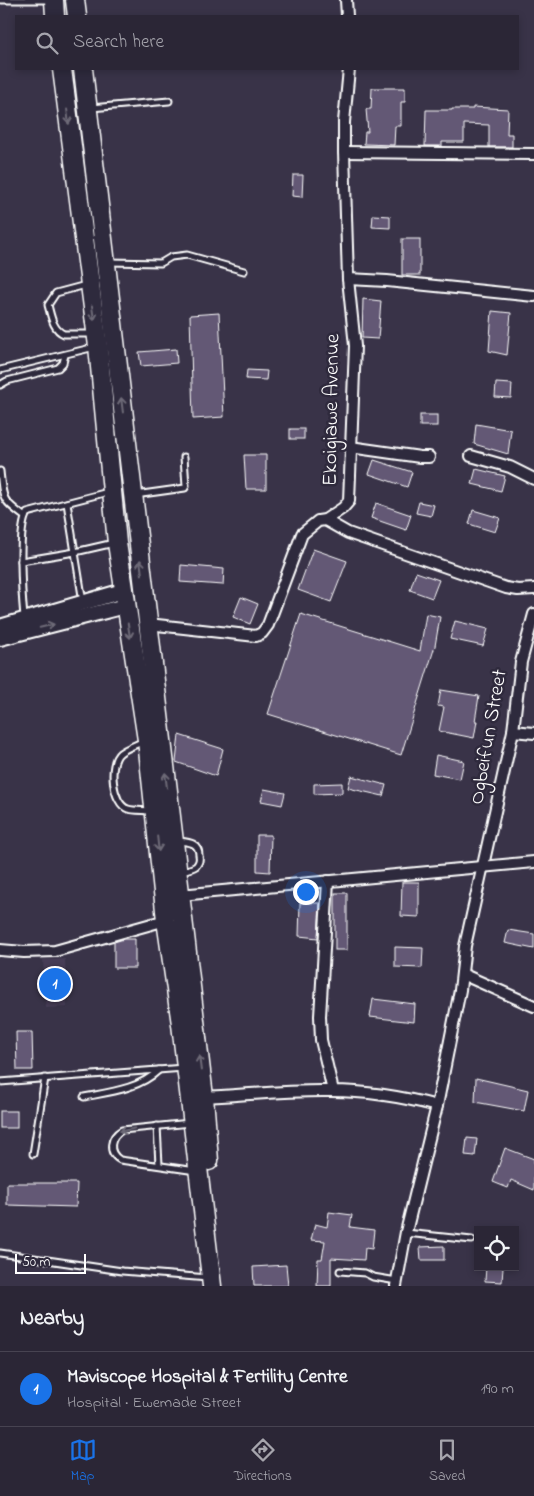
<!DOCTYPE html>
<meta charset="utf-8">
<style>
body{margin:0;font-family:"Indie Flower",sans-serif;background:#332e3e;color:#f1f3f6}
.controls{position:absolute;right:15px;bottom:15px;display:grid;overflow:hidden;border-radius:0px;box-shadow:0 2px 8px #0003}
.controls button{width:45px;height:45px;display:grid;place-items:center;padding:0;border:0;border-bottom:1px solid #474351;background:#2b2636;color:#f1f3f6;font:25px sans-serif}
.scale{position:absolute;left:15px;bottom:12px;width:71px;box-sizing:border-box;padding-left:5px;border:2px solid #fff;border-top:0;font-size:14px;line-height:18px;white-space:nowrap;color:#fff;-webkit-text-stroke:4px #2f2a3d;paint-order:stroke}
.you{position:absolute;left:305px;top:891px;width:18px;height:18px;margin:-12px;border:4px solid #fff;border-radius:50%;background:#1a73e8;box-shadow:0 0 0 8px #1a73e833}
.badge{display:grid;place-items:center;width:32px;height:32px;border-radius:50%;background:#1a73e8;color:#fff;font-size:16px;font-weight:700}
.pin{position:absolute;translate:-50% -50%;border:2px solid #fff;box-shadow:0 1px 5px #0006}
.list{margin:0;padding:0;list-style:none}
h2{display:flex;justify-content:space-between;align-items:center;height:65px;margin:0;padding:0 20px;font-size:21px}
h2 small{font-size:16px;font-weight:400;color:#a6a5ad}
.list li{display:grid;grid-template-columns:32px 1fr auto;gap:15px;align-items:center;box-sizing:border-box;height:75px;padding:0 20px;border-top:1px solid #474351}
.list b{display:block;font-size:19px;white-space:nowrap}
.list p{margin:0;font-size:16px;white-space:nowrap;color:#a6a5ad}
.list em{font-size:16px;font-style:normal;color:#a6a5ad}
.icon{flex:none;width:28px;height:28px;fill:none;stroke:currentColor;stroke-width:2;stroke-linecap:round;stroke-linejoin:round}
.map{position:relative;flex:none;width:534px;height:1286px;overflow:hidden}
.search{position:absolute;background:#2b2636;box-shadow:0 2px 8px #0003;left:15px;right:15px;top:15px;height:55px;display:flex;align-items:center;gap:12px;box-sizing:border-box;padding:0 18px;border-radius:0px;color:#a6a5ad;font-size:19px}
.sheet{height:140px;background:#2b2636}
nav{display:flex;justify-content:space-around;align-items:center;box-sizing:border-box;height:70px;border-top:1px solid #474351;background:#2b2636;font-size:14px;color:#a6a5ad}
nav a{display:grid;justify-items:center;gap:2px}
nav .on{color:#1a73e8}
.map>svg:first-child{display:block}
.built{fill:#463e56}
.building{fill:#635875;stroke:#fff}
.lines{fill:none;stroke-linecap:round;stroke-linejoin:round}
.service-casing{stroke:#fff;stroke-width:9}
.minor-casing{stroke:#fff;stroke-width:14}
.tertiary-casing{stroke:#fff;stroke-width:18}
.trunk-casing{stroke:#fff;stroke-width:21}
.service{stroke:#2f2a3d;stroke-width:5}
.minor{stroke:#2f2a3d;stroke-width:10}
.tertiary{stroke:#2f2a3d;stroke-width:14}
.trunk{stroke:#2f2a3d;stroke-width:18}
.oneway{stroke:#6d6a77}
.labels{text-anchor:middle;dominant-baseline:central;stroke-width:5;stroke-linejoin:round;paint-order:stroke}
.street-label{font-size:21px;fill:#fff;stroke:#2f2a3d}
</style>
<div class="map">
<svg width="534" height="1286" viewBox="0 0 534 1286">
<rect width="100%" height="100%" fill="#393348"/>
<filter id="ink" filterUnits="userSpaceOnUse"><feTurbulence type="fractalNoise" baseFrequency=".02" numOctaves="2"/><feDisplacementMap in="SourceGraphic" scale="10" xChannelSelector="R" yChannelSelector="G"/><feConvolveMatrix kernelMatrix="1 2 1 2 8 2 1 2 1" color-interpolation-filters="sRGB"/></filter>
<g filter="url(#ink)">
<path class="built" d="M65,959l2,48 -21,1 -3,-48z"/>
<g class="building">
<path d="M372,88h33v14h-4v24h-6l-1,19 -30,-1 1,-12h3l-2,-23h5z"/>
<path d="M473,107l35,2 -1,25h5v13h-23v-22l-25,-1v18h-22v4h-17l1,-36h26v-1h21z"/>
<path d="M293,175h10l-1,22 -10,-1z"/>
<path d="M373,215l17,1v12l-18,-1z"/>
<rect x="402" y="239" width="18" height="36"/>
<path d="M363,299l18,2 -3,38 -16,-1z"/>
<path d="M492,311l19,2 -4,42 -18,-4z"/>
<path d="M219,313l5,104 -31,2 -3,-104z"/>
<path d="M176,349l1,14 -36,3 -2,-14z"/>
<path d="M247,370l20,1 -1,9 -20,-1z"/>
<path d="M496,383l16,1 -1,14 -16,-1z"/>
<rect x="420" y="415" width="17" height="11"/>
<path d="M476,424l35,6 -3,24 -34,-10z"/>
<rect x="290" y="429" width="14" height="10"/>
<path d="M244,455h22v34h-20z"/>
<path d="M374,460l38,12 -5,15 -38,-13z"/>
<path d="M476,469l29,7 -4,15 -29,-7z"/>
<path d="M419,502l15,3 -3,11 -15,-3z"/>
<path d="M376,503l35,12 -5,15 -35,-12z"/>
<path d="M473,510l27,8 -5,14 -26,-8z"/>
<path d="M313,549l34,12 -16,41 -33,-12z"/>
<path d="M181,565l43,4 -1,16 -43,-3z"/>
<path d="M416,572l23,8 -7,18 -22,-8z"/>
<path d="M241,597l17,7 -8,20 -17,-7z"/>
<path d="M301,614l119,37 6,-37 14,3 -5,29 -34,109 -133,-41z"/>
<path d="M455,621l33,8 -5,17 -33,-7z"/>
<path d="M441,690l38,6 -4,25h2l-3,17 -35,-7 5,-24 -6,-1z"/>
<path d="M179,735l44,14 -7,27 -40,-14z"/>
<path d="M436,755l28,6 -4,18 -27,-5z"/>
<path d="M351,776l35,9 -3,11 -35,-8z"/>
<path d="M342,783v10l-28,1v-10z"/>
<path d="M264,789l21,4 -3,12 -21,-4z"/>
<path d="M257,835h14l-1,37 -13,-1z"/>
<path d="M402,882h17v35l-18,-1z"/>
<rect x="335" y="893" width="12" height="57"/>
<path d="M300,903h20l-2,35 -19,-2z"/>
<path d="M508,930l26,4v15l-29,-6z"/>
<path d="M124,939h11v29h-21v-26z"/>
<path d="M395,947l28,1 -1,20 -27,-1z"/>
<path d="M373,999l42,5 -1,18 -44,-5z"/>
<path d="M16,1032h16l1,38h-16z"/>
<path d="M476,1078l52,12 -4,21 -49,-9z"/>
<rect x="0" y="1111" width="17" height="17"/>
<path d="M467,1138l10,1 -2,17 -10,-1z"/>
<path d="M505,1148l29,11v31l-23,-10 -3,8 -15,-6z"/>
<path d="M7,1183h70l-1,24 -69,-2z"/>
<path d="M329,1212l23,3 -2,12 24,3 -2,19 -7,-1 -1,12 -33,-2v28h-14l1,-27h4l3,-18 -14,-1 4,-16 12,3z"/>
<path d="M444,1246v14h-23l-1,-13z"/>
<path d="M286,1265l2,21h-34l-1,-19z"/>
<path d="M486,1267h17l-1,15 -17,-1z"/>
</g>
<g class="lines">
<g class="service-casing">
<g id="service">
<path d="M0,0h52"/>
<path d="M91,108l78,-7"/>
<path d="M109,262l52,1 10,-6 16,-2 57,16"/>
<path d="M86,285l-30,8 -8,12c3,11 5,25 16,29h31"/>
<path d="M0,370l95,-23"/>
<path d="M0,385l7,-4 51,-13 5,-5 2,-8"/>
<path d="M0,471c3,29 2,29 25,46"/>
<path d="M135,495l50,-7 1,-2 -2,-29"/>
<path d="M67,503l16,99"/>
<path d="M21,561l54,-9 39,-9"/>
<path d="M24,617c-2,-21 -7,-87 3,-104l81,-21"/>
<path d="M144,741c-8,4 -18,7 -24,12 -12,10 -8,51 8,56 6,2 16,1 23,2"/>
<path d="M178,841c10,1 21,1 21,14 1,4 0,8 -3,11 -4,3 -11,4 -16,5"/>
<path d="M0,1082l184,-14"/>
<path d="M84,1097c26,-5 55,-8 75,-27"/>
<path d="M190,1123l-68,7c-12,7 -15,22 -2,30l76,11"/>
<path d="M157,1126l2,39"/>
<path d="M33,1154l12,-76"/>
<path d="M406,1233l66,7"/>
<path d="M0,1253l122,18 86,7"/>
<path d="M340,1271l25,2 8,4 24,4"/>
</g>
</g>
<g class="minor-casing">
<g id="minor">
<path d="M346,0l1,16"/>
<path d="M344,152l190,2"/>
<path d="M348,279l39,2 147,15"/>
<path d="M350,447l70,10h9"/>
<path d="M471,456l39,11 24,12"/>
<path d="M325,520l23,13 158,55 12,2 16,-1"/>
<path d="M148,624l108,12 6,-3 6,-8 34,-91 16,-13 7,-1 18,-12 6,-7 6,-155 -7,-67 -4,-127v-30l5,-53"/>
<path d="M513,731l21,2"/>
<path d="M328,881l-8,135 1,24 12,51"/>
<path d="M180,895l354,-33"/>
<path d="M0,950l24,2 31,-1 111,-31"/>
<path d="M462,974l72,32"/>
<path d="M204,1097c42,-2 85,-7 127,-6 36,0 72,6 106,15"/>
<path d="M396,1286l10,-54 31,-126 23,-116 5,-44 48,-215 8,-69 13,-48"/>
</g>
</g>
<g class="tertiary-casing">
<g id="tertiary">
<path d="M0,627l123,-36"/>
<path d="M0,638l125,-32"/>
</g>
</g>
<g class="trunk-casing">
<g id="trunk">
<path d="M54,0l1,16"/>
<path d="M75,0l2,16"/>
<path d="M62,69l36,277 19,197 30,197 19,180 15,104 31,262"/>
<path d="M83,69l121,1028 5,64"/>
</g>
</g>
<use href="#service" class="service"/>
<use href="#minor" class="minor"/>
<use href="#tertiary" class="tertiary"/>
<use href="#trunk" class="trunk"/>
</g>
<defs><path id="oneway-shaft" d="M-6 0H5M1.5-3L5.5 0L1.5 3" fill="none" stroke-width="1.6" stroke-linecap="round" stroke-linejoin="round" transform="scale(1.25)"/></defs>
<g class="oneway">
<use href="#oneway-shaft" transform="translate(68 117) rotate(83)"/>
<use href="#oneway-shaft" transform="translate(93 313) rotate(82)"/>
<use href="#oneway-shaft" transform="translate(122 405) rotate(-97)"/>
<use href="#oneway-shaft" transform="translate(141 567) rotate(-97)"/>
<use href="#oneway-shaft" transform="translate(47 626) rotate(-14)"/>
<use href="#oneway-shaft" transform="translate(129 631) rotate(81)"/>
<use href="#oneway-shaft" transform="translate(166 780) rotate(-97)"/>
<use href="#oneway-shaft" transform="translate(158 844) rotate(84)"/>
<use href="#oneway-shaft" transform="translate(200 1063) rotate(-97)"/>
<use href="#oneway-shaft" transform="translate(127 1130) rotate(169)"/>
</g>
</g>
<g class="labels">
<g class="street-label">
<text transform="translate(332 410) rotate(-89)">Ekoigiawe Avenue</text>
<text transform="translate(489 737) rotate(-80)">Ogbeifun Street</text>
</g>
</g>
</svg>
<div class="controls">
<button><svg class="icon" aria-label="locate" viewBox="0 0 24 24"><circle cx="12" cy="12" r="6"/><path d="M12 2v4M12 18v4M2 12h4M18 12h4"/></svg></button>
</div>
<div class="scale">50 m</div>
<div class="you"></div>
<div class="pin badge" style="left:55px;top:984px">1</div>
<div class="search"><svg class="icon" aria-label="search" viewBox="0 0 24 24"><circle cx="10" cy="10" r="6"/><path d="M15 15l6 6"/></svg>Search here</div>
</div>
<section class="sheet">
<h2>Nearby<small></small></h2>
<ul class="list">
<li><span class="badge">1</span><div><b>Maviscope Hospital &amp; Fertility Centre</b><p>Hospital · Ewemade Street</p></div><em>190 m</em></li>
</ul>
</section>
<nav>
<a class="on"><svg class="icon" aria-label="map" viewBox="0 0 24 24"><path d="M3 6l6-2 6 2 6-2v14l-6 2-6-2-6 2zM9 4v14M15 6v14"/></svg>Map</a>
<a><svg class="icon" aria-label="directions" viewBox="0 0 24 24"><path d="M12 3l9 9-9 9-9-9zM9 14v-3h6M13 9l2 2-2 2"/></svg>Directions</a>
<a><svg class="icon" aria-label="saved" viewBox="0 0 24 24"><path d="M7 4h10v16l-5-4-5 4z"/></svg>Saved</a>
</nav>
